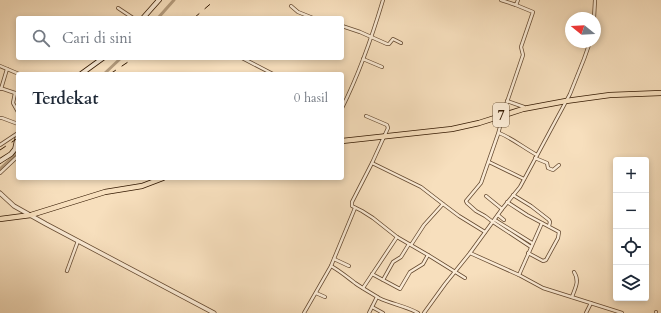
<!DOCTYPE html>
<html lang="id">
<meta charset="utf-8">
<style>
body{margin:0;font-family:Cardo,serif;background:#f2f2f3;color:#1f2937}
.controls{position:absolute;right:12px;bottom:12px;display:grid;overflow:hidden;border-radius:4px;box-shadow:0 2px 6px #0003}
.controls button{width:36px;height:36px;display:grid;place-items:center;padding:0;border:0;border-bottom:1px solid #e0e1e3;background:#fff;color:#1f2937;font:20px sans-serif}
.compass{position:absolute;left:565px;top:12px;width:36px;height:36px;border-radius:50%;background:#fff;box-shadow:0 2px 6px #0003;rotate:288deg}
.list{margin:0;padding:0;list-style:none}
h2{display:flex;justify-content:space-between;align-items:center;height:52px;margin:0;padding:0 16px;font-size:17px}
h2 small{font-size:13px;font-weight:400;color:#747a83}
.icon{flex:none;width:22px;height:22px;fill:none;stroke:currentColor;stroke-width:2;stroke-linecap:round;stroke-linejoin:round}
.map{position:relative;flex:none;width:661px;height:313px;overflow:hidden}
.search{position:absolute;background:#fff;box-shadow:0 2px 6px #0003;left:16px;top:16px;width:328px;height:44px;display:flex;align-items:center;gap:10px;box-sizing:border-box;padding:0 14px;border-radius:4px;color:#747a83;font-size:15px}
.panel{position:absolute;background:#fff;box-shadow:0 2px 6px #0003;left:16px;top:72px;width:328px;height:108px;border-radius:4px}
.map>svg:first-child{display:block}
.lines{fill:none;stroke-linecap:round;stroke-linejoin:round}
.canal{stroke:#b59c7d;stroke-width:3}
.minor-casing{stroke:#654a31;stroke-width:4}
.tertiary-casing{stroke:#654a31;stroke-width:5}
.secondary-casing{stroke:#341902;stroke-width:5.5}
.trunk-casing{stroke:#341902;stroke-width:6}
.minor{stroke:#faead4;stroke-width:2.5}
.tertiary{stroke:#faead4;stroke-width:3.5}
.secondary{stroke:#faead4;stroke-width:4}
.trunk{stroke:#f7dfbd;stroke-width:4.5}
.rail{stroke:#341902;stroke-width:1;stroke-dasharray:7 7;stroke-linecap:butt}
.labels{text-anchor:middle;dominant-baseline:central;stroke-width:3;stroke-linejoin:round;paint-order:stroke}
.shield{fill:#faead4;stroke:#6f5841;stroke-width:1}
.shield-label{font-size:14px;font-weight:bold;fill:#341902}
</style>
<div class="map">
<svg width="661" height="313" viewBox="0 0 661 313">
<rect width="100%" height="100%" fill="#f7dfbd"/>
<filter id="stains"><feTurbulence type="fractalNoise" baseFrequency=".005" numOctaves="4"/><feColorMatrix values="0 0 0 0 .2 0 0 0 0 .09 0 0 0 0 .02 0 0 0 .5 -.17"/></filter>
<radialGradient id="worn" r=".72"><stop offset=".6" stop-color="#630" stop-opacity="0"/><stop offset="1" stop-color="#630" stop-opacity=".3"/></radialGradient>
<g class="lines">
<g class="canal">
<path d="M158,18l16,-18"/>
<path d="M104,74l17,-16"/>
<path d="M0,169l18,-17"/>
</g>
<g class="minor-casing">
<g id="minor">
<path d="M501,0l15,5 2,-5"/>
<path d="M516,5l17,7 -12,35 2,8 -17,50 -8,29 -17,49 -15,18 1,2 9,8 9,5 8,6 38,25"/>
<path d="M291,6l7,6 15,6"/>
<path d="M118,8l15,10"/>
<path d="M594,18l1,-18"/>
<path d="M342,26l18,6 27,12h2l4,-5 8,4"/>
<path d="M242,58l31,16"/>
<path d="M363,59l19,8"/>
<path d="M0,66l19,8"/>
<path d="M0,88l18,6"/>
<path d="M1,89l6,-20"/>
<path d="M15,93l-2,10 5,9"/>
<path d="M507,101l17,6"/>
<path d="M342,108c17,-34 30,-71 41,-108"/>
<path d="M366,116l21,9 1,3 -16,35 -20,39v4l10,5 11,7 24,19 31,18 37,23"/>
<path d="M0,118h2l16,6"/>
<path d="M499,133c13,5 25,15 38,22"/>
<path d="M0,145l18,-12"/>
<path d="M535,158l12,5 1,5 5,2 6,-5"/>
<path d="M489,162l35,17"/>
<path d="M372,163l49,24 22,17 -19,21 -13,20"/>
<path d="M0,173l18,-17"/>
<path d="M513,195l18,11 18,14 1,2 -1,4"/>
<path d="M486,196l16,13"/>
<path d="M507,202l20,13 32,17 -1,6 -12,22 -3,1 -15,-8"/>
<path d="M443,204l16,12 26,16"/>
<path d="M498,215l6,5"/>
<path d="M495,220l37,23"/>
<path d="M470,253l49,22 24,13 79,25"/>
<path d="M334,259l15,7"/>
<path d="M331,266c9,5 16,11 24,17 7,5 16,10 24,15 12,6 27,8 39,15"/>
<path d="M67,271l11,-30"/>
<path d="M372,274l28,15 10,-17 13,-8 5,-9"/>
<path d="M519,275l23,-52"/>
<path d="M383,280l10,-18 8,-5 8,-13"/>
<path d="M363,288l34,-51"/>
<path d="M316,293l9,4"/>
<path d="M572,297c3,-9 8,-16 2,-25"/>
<path d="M372,307l11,6"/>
<path d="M304,313l27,-47 24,-58"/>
<path d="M369,313l8,-16"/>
<path d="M424,313l21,-29 25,-31 32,-44 18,-22 50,-93 14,-35 6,-17"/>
<path d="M586,313l5,-10"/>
<path d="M656,313v-1"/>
</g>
</g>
<g class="tertiary-casing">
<path id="tertiary" d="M0,193l14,13 32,18 168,89"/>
</g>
<g class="secondary-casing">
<g id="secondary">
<path d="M143,18l16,-18"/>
<path d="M81,74l22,-16"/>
<path d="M0,161l11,-7 4,-5 3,-14"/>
</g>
</g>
<g class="trunk-casing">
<g id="trunk">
<path d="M342,141l110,-12 27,-6 44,-14 43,-8 44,-6 51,-2"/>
<path d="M0,219l31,-4 74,-23 37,-6 21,-8"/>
</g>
</g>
<use href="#minor" class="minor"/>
<use href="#tertiary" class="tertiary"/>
<use href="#secondary" class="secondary"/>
<use href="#trunk" class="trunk"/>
<g class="rail">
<path d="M194,18l21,-18"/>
<path d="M110,74l24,-16"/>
<path d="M0,150l18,-12"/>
</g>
</g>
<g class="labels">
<rect class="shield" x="493" y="103" width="16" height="24" rx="3"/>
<g class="shield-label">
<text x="501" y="115">7</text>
</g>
</g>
<rect width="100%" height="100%" filter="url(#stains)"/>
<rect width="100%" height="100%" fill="url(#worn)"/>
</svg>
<div class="controls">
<button>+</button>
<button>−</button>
<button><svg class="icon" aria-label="locate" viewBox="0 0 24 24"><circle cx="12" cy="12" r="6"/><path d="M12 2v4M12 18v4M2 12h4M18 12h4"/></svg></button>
<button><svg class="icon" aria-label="layers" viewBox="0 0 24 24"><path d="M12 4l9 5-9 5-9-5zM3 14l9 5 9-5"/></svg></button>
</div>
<svg class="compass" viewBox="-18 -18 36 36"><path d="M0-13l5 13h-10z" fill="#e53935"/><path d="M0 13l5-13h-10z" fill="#747a83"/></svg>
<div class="search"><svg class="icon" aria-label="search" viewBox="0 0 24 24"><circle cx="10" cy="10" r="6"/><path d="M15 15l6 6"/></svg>Cari di sini</div>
<section class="panel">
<h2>Terdekat<small>0 hasil</small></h2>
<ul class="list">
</ul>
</section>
</div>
